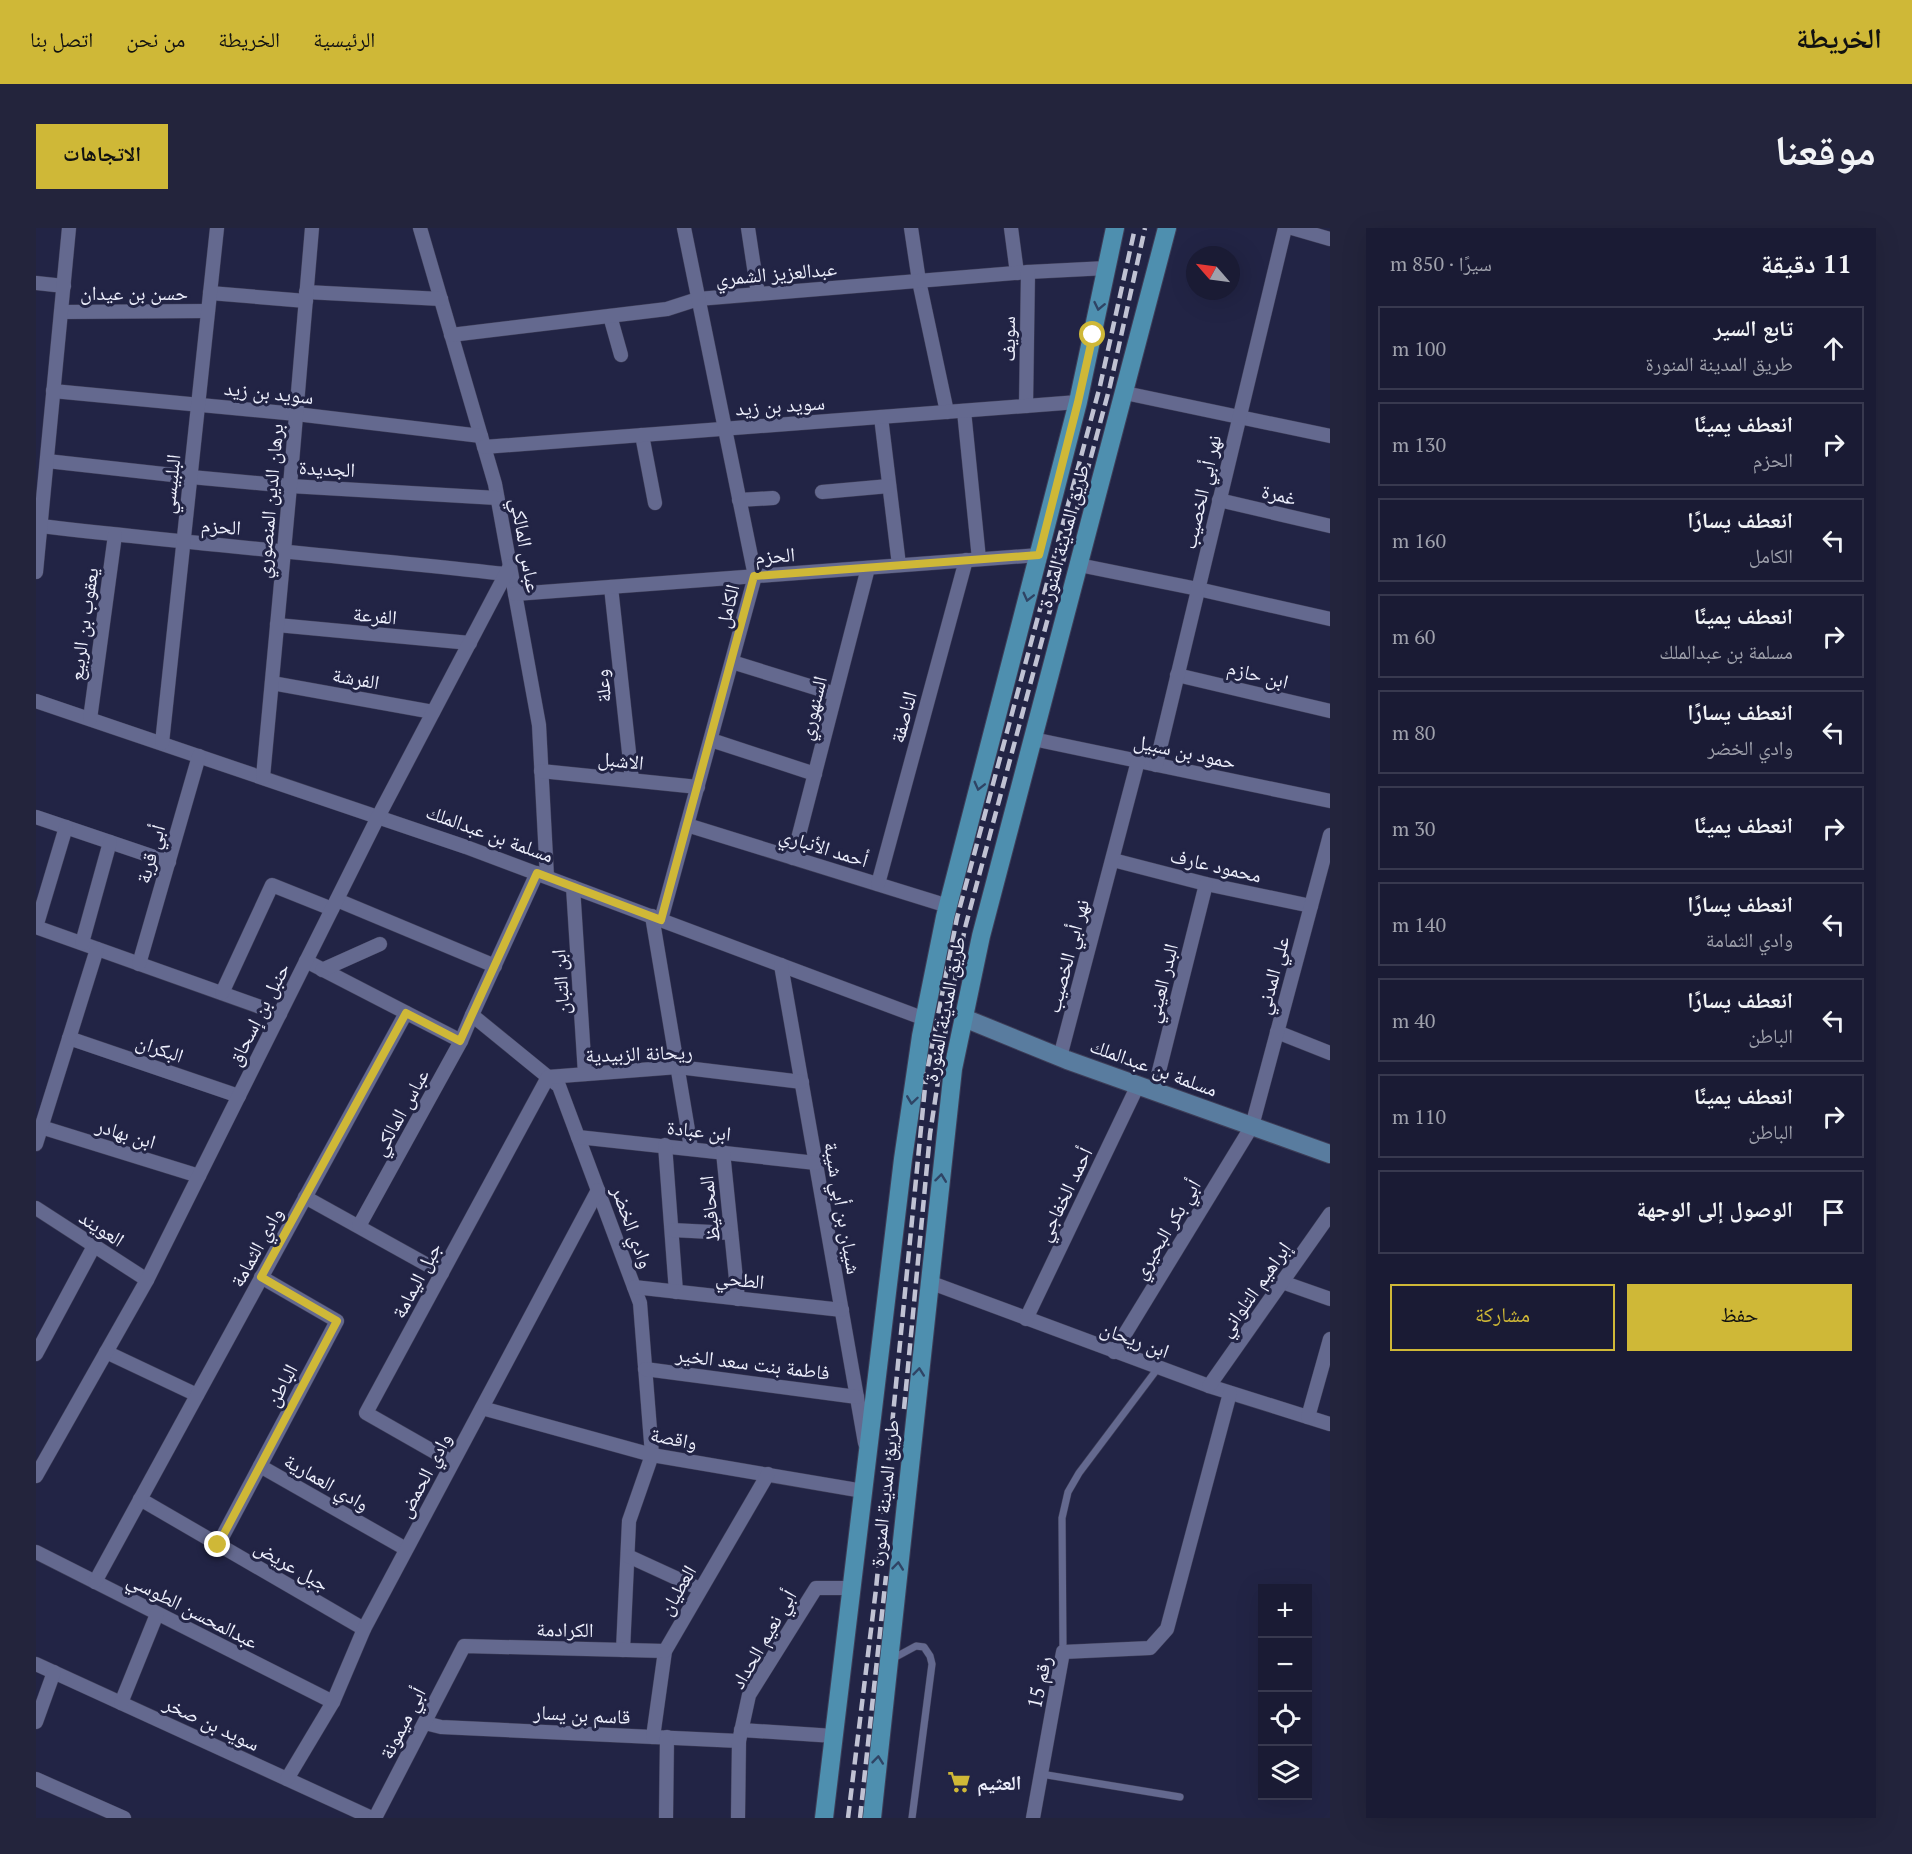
<!DOCTYPE html>
<html lang="ar">
<meta charset="utf-8">
<style>
body{margin:0;font-family:"PT Serif","Noto Naskh Arabic",serif;background:#23243c;color:#f1f3f6;direction:rtl}
.controls{position:absolute;right:18px;bottom:18px;display:grid;overflow:hidden;border-radius:0px;box-shadow:0 6px 24px #0002}
.controls button{width:54px;height:54px;display:grid;place-items:center;padding:0;border:0;border-bottom:2px solid #38394f;background:#1a1b34;color:#f1f3f6;font:30px sans-serif}
.compass{position:absolute;left:1150px;top:18px;width:54px;height:54px;border-radius:50%;background:#1a1b34;box-shadow:0 6px 24px #0002;rotate:298deg}
.stop{position:absolute;width:18px;height:18px;margin:-14px;border:4px solid #cfb837;border-radius:50%;background:#fff}
.stop.end{background:#cfb837;border-color:#fff;box-shadow:0 2px 6px #0008}
.list{margin:0;padding:0;list-style:none}
h2{display:flex;justify-content:space-between;align-items:center;height:78px;margin:0;padding:0 24px;font-size:26px}
h2 small{font-size:20px;font-weight:400;color:#9fa1ac}
.list li{display:grid;grid-template-columns:39px 1fr auto;gap:18px;align-items:center;box-sizing:border-box;height:84px;margin:0 12px 12px;padding:0 12px;border:2px solid #38394f;border-radius:0px}
.list b{display:block;font-size:22px;white-space:nowrap}
.list p{margin:0;font-size:20px;white-space:nowrap;color:#9fa1ac}
.list em{font-size:20px;font-style:normal;color:#9fa1ac}
.actions{display:flex;gap:12px;padding:18px 24px}
.actions a{flex:1;padding:14px 0;border:2px solid #cfb837;border-radius:0px;text-align:center;font-size:21px;color:#cfb837}
.actions .main{background:#cfb837;color:#111}
.icon{flex:none;width:33px;height:33px;fill:none;stroke:currentColor;stroke-width:2;stroke-linecap:round;stroke-linejoin:round}
.map{position:relative;flex:none;width:1294px;height:1590px;overflow:hidden;direction:ltr;border-radius:0px}
header{display:flex;align-items:center;gap:36px;box-sizing:border-box;height:84px;padding:0 30px;background:#cfb837;color:#111}
header strong{font-size:28px}
nav{display:flex;gap:33px;margin-inline-start:auto;font-size:21px}
.intro{display:flex;align-items:center;justify-content:space-between;box-sizing:border-box;height:144px;padding:0 36px}
h1{margin:0;font-size:42px}
.button{padding:15px 27px;border-radius:0px;background:#cfb837;color:#111;font-size:21px;font-weight:700}
main{display:flex;gap:36px;padding:0 36px}
aside{flex:1;background:#1a1b34;border-radius:0px;box-shadow:0 6px 24px #0002}
.map>svg:first-child{display:block}
.lines{fill:none;stroke-linecap:round;stroke-linejoin:round}
.lane-casing{stroke:#3e3e58;stroke-width:8}
.street-casing{stroke:#3e3e58;stroke-width:15}
.secondary-casing{stroke:#3e3e58;stroke-width:20}
.primary-casing{stroke:#3e3e58;stroke-width:20}
.lane{stroke:#64698f;stroke-width:7}
.street{stroke:#64698f;stroke-width:14}
.secondary{stroke:#597c9f;stroke-width:18}
.primary{stroke:#4e8faf;stroke-width:18}
.rail{stroke:#c0c2d3;stroke-width:4.5;stroke-dasharray:12 6;stroke-linecap:butt}
.oneway{stroke:#2f4465}
.route{stroke:#cfb837;stroke-width:8}
.labels{text-anchor:middle;dominant-baseline:central;stroke-width:6;stroke-linejoin:round;paint-order:stroke}
.street-label{font-size:20px;fill:#edeffc;stroke:#222445}
.poi-label{font-size:20px;font-weight:bold;fill:#edeffc;stroke:#222445;text-anchor:start}
</style>
<header>
<strong>الخريطة</strong>
<nav><a>الرئيسية</a><a>الخريطة</a><a>من نحن</a><a>اتصل بنا</a></nav>
</header>
<div class="intro"><h1>موقعنا</h1><a class="button">الاتجاهات</a></div>
<main>
<aside>
<h2>11 دقيقة<small>سيرًا · 850 m</small></h2>
<ul class="list">
<li><svg class="icon" aria-label="ahead" viewBox="0 0 24 24"><path d="M12 20V5M6 11l6-6 6 6"/></svg><div><b>تابع السير</b><p>طريق المدينة المنورة</p></div><em>100 m</em></li>
<li><svg class="icon" aria-label="right" viewBox="0 0 24 24"><path d="M7 20v-9h11M14 6l5 5-5 5"/></svg><div><b>انعطف يمينًا</b><p>الحزم</p></div><em>130 m</em></li>
<li><svg class="icon" aria-label="left" viewBox="0 0 24 24"><path d="M17 20v-9H6M10 6l-5 5 5 5"/></svg><div><b>انعطف يسارًا</b><p>الكامل</p></div><em>160 m</em></li>
<li><svg class="icon" aria-label="right" viewBox="0 0 24 24"><path d="M7 20v-9h11M14 6l5 5-5 5"/></svg><div><b>انعطف يمينًا</b><p>مسلمة بن عبدالملك</p></div><em>60 m</em></li>
<li><svg class="icon" aria-label="left" viewBox="0 0 24 24"><path d="M17 20v-9H6M10 6l-5 5 5 5"/></svg><div><b>انعطف يسارًا</b><p>وادي الخضر</p></div><em>80 m</em></li>
<li><svg class="icon" aria-label="right" viewBox="0 0 24 24"><path d="M7 20v-9h11M14 6l5 5-5 5"/></svg><div><b>انعطف يمينًا</b></div><em>30 m</em></li>
<li><svg class="icon" aria-label="left" viewBox="0 0 24 24"><path d="M17 20v-9H6M10 6l-5 5 5 5"/></svg><div><b>انعطف يسارًا</b><p>وادي الثمامة</p></div><em>140 m</em></li>
<li><svg class="icon" aria-label="left" viewBox="0 0 24 24"><path d="M17 20v-9H6M10 6l-5 5 5 5"/></svg><div><b>انعطف يسارًا</b><p>الباطن</p></div><em>40 m</em></li>
<li><svg class="icon" aria-label="right" viewBox="0 0 24 24"><path d="M7 20v-9h11M14 6l5 5-5 5"/></svg><div><b>انعطف يمينًا</b><p>الباطن</p></div><em>110 m</em></li>
<li><svg class="icon" aria-label="arrive" viewBox="0 0 24 24"><path d="M6 21V4h12l-3 4 3 4H6"/></svg><div><b>الوصول إلى الوجهة</b></div></li>
</ul>
<div class="actions"><a class="main">حفظ</a><a>مشاركة</a></div>
</aside>
<div class="map">
<svg width="1294" height="1590" viewBox="0 0 1294 1590">
<rect width="100%" height="100%" fill="#222445"/>
<g class="lines">
<g class="lane-casing">
<g id="lane">
<path d="M1027,1424l-1,-134 6,-26 11,-19 79,-105"/>
<path d="M856,1431l24,-13 8,1 6,9 2,8 -20,154"/>
<path d="M1005,1546l139,23"/>
</g>
</g>
<g class="street-casing">
<g id="street">
<path d="M384,0l75,256 44,241 8,152"/>
<path d="M712,0l10,66"/>
<path d="M875,0l8,53 28,131"/>
<path d="M975,0l6,45"/>
<path d="M1256,0l38,11"/>
<path d="M0,55l28,3"/>
<path d="M270,64l135,7"/>
<path d="M174,65l96,8"/>
<path d="M25,84l147,-1"/>
<path d="M574,88l11,39"/>
<path d="M415,107l216,-26 31,-10 330,-27 79,-4"/>
<path d="M17,163l243,23 185,22"/>
<path d="M1089,165l205,43"/>
<path d="M990,178l2,-134"/>
<path d="M928,183l15,148"/>
<path d="M845,189l18,148"/>
<path d="M606,207l13,68"/>
<path d="M448,219l594,-45"/>
<path d="M11,233l144,16 99,9 207,12"/>
<path d="M786,264l67,-6"/>
<path d="M703,272l34,-2"/>
<path d="M1183,272l111,26"/>
<path d="M4,298c155,18 311,31 466,48"/>
<path d="M1043,337l119,24 132,30"/>
<path d="M0,344l33,-344"/>
<path d="M575,359l21,193"/>
<path d="M479,366l524,-39"/>
<path d="M241,397l193,18"/>
<path d="M696,434l103,32"/>
<path d="M1141,447l153,36"/>
<path d="M236,455l161,29"/>
<path d="M0,473l430,146 459,172"/>
<path d="M54,491l25,-184"/>
<path d="M997,511l297,62"/>
<path d="M675,512l104,34"/>
<path d="M126,515l55,-515"/>
<path d="M1120,537l129,-537"/>
<path d="M505,543l157,16"/>
<path d="M227,549l27,-291 22,-258"/>
<path d="M0,589l133,45"/>
<path d="M651,597l261,81"/>
<path d="M30,599l-30,100 244,87"/>
<path d="M757,630l75,-290"/>
<path d="M1077,632l93,24 105,22"/>
<path d="M501,645l-65,142 87,71 81,217 12,152 -23,66 -6,129"/>
<path d="M842,656l88,-324"/>
<path d="M537,659l12,187"/>
<path d="M301,672l158,66"/>
<path d="M616,688l39,232"/>
<path d="M625,692l94,-344 -71,-348"/>
<path d="M46,715l28,-101"/>
<path d="M270,733l155,80"/>
<path d="M103,736l60,-208"/>
<path d="M745,737l84,478"/>
<path d="M286,742l58,-26"/>
<path d="M186,765l50,-108 60,24"/>
<path d="M1241,804l53,21"/>
<path d="M33,810l170,58"/>
<path d="M1024,829l78,-296"/>
<path d="M1118,863l52,-207"/>
<path d="M5,899l158,49"/>
<path d="M542,909l238,26"/>
<path d="M0,916l61,-195"/>
<path d="M629,917l11,147"/>
<path d="M687,924l15,147"/>
<path d="M269,969l137,76"/>
<path d="M0,980l111,72"/>
<path d="M323,998l102,-185 11,-26"/>
<path d="M636,1002l59,3"/>
<path d="M893,1054l280,104 121,38"/>
<path d="M1246,1054l48,17"/>
<path d="M598,1059l208,23"/>
<path d="M990,1091l112,-234"/>
<path d="M70,1124l91,43"/>
<path d="M1078,1124l138,-226 78,-291"/>
<path d="M0,1126l58,-108"/>
<path d="M609,1141l212,28"/>
<path d="M1173,1158l121,-172"/>
<path d="M446,1180l170,47 211,36"/>
<path d="M1272,1189l22,-78"/>
<path d="M416,1234l-86,-49 182,-336 130,-10 124,15"/>
<path d="M224,1238l146,83"/>
<path d="M0,1248l111,-196 231,-463 132,-251"/>
<path d="M104,1271l224,130"/>
<path d="M182,1317l119,-224 -76,-44"/>
<path d="M0,1324l297,150"/>
<path d="M592,1328l72,33"/>
<path d="M59,1354l311,-569"/>
<path d="M0,1436l336,154"/>
<path d="M85,1475l36,-89"/>
<path d="M0,1494l18,-50"/>
<path d="M389,1495l16,4 298,14"/>
<path d="M705,1502l93,6"/>
<path d="M617,1509l12,-86 103,-177"/>
<path d="M0,1551l88,39"/>
<path d="M251,1551l46,-77 31,-73 234,-439"/>
<path d="M339,1590l89,-172 201,5"/>
<path d="M630,1590l1,-81"/>
<path d="M702,1590l1,-77 10,-46 67,-107h36"/>
<path d="M997,1590l30,-166 87,-4 17,-19 63,-236"/>
</g>
</g>
<g class="secondary-casing">
<path id="secondary" d="M928,790l103,42 263,94"/>
</g>
<g class="primary-casing">
<g id="primary">
<path d="M788,1590l79,-659 18,-123 24,-119 133,-515 37,-174"/>
<path d="M836,1590l81,-749 28,-133 186,-708"/>
</g>
</g>
<use href="#lane" class="lane"/>
<use href="#street" class="street"/>
<use href="#secondary" class="secondary"/>
<use href="#primary" class="primary"/>
<g class="rail">
<path d="M868,1181l26,-275 18,-119 17,-87 145,-542 35,-158"/>
<path d="M812,1590l28,-229 50,-512 31,-159 143,-532 35,-158"/>
<path d="M824,1590l26,-242"/>
</g>
</g>
<defs><path id="oneway-chevron" d="M-2-3.5L2.5 0L-2 3.5" fill="none" stroke-width="1.6" stroke-linecap="round" stroke-linejoin="round" transform="scale(1.5)"/></defs>
<g class="oneway">
<use href="#oneway-chevron" transform="translate(1063 78) rotate(102)"/>
<use href="#oneway-chevron" transform="translate(992 369) rotate(104)"/>
<use href="#oneway-chevron" transform="translate(943 558) rotate(104)"/>
<use href="#oneway-chevron" transform="translate(876 872) rotate(98)"/>
<use href="#oneway-chevron" transform="translate(905 950) rotate(-83)"/>
<use href="#oneway-chevron" transform="translate(883 1144) rotate(-84)"/>
<use href="#oneway-chevron" transform="translate(862 1338) rotate(-84)"/>
<use href="#oneway-chevron" transform="translate(842 1532) rotate(-84)"/>
</g>
<g class="lines">
<path class="route" d="M182,1317l119,-224 -76,-44 145,-264 54,28 77,-168 124,47 93,-344 285,-21 39,-153 15,-67"/>
</g>
<defs>
<g id="supermarket-bare" transform="scale(1.8)"><path d="M-6-5.5h2.5l.6 2H6L4.5 2H-2.5L-4.4-4H-6ZM-1.5 3.2a1.3 1.3 0 1 0 .1 0ZM3 3.2a1.3 1.3 0 1 0 .1 0Z" fill="#cfb837" stroke="#222445" stroke-width="2.5" paint-order="stroke"/></g>
</defs>
<g fill-rule="evenodd">
<use href="#supermarket-bare" x="923" y="1554"/>
</g>
<g class="labels">
<g class="street-label">
<text transform="translate(740 45) rotate(-5)">عبدالعزيز الشمري</text>
<text x="98" y="64">حسن بن عيدان</text>
<text transform="translate(971 111) rotate(-90)">سويف</text>
<text transform="translate(233 164) rotate(6)">سويد بن زيد</text>
<text transform="translate(744 177) rotate(-4)">سويد بن زيد</text>
<text transform="translate(291 240) rotate(3)">الجديدة</text>
<text transform="translate(134 256) rotate(-84)">البلبيسي</text>
<text transform="translate(1165 264) rotate(-77)">نهر أبي الخصيب</text>
<text transform="translate(1243 266) rotate(13)">غمرة</text>
<text transform="translate(233 273) rotate(-85)">برهان الدين المنصوري</text>
<text transform="translate(185 298) rotate(4)">الحزم</text>
<text transform="translate(1027 308) rotate(-75)">طريق المدينة المنورة</text>
<text transform="translate(490 317) rotate(80)">عباس المالكي</text>
<text transform="translate(739 327) rotate(-4)">الحزم</text>
<text transform="translate(691 378) rotate(-76)">الكامل</text>
<text transform="translate(339 387) rotate(5)">الفرعة</text>
<text transform="translate(47 396) rotate(-82)">يعقوب بن الربيع</text>
<text transform="translate(1222 446) rotate(14)">ابن حازم</text>
<text transform="translate(320 450) rotate(10)">الفرشة</text>
<text transform="translate(566 458) rotate(-96)">وعلة</text>
<text transform="translate(776 480) rotate(-76)">السنهوري</text>
<text transform="translate(867 489) rotate(-75)">الناصفة</text>
<text transform="translate(1149 523) rotate(12)">حمود بن سبيل</text>
<text transform="translate(585 532) rotate(6)">الاشبل</text>
<text transform="translate(454 605) rotate(20)">مسلمة بن عبدالملك</text>
<text transform="translate(788 619) rotate(17)">أحمد الأنباري</text>
<text transform="translate(114 626) rotate(-74)">أبي قربة</text>
<text transform="translate(1180 637) rotate(13)">محمود عارف</text>
<text transform="translate(1031 728) rotate(-75)">نهر أبي الخصيب</text>
<text transform="translate(1236 747) rotate(-75)">علي المدني</text>
<text transform="translate(524 754) rotate(-94)">ابن التبان</text>
<text transform="translate(1125 755) rotate(-76)">البدر العيني</text>
<text transform="translate(908 781) rotate(-79)">طريق المدينة المنورة</text>
<text transform="translate(222 786) rotate(-63)">حنبل بن إسحاق</text>
<text transform="translate(124 820) rotate(19)">البكران</text>
<text transform="translate(603 825) rotate(-2)">ريحانة الزبيدية</text>
<text transform="translate(1118 839) rotate(20)">مسلمة بن عبدالملك</text>
<text transform="translate(364 884) rotate(-61)">عباس المالكي</text>
<text transform="translate(663 902) rotate(6)">ابن عبادة</text>
<text transform="translate(90 905) rotate(17)">ابن بهادر</text>
<text transform="translate(1028 966) rotate(-64)">أحمد الخفاجي</text>
<text transform="translate(807 980) rotate(80)">شيبان بن أبي شيبة</text>
<text transform="translate(673 981) rotate(-96)">المحافيظ</text>
<text transform="translate(597 999) rotate(70)">وادي الخضر</text>
<text transform="translate(66 1000) rotate(33)">العويند</text>
<text transform="translate(1130 1001) rotate(-59)">أبي بكر البحيري</text>
<text transform="translate(220 1019) rotate(-61)">وادي الثمامة</text>
<text transform="translate(704 1051) rotate(6)">الطحي</text>
<text transform="translate(380 1052) rotate(-62)">جبل اليمامة</text>
<text transform="translate(1218 1061) rotate(-55)">إبراهيم التلواني</text>
<text transform="translate(1099 1111) rotate(20)">ابن ريحان</text>
<text transform="translate(717 1135) rotate(7)">فاطمة بنت سعد الخير</text>
<text transform="translate(245 1157) rotate(-62)">الباطن</text>
<text transform="translate(638 1210) rotate(11)">واقصة</text>
<text transform="translate(388 1247) rotate(-62)">وادي الحمض</text>
<text transform="translate(291 1254) rotate(30)">وادي العمارية</text>
<text transform="translate(848 1265) rotate(-84)">طريق المدينة المنورة</text>
<text transform="translate(256 1337) rotate(30)">جبل عريض</text>
<text transform="translate(641 1362) rotate(-60)">العطيان</text>
<text transform="translate(157 1382) rotate(27)">عبدالمحسن الطوسي</text>
<text transform="translate(529 1401) rotate(1)">الكرادمة</text>
<text transform="translate(727 1411) rotate(-60)">أبي نعيم الحداد</text>
<text transform="translate(1003 1454) rotate(-78)">رقم 15</text>
<text transform="translate(546 1486) rotate(3)">قاسم بن يسار</text>
<text transform="translate(176 1495) rotate(25)">سويد بن صخر</text>
<text transform="translate(366 1495) rotate(-63)">أبي ميمونة</text>
</g>
<g class="poi-label">
<text x="941" y="1554">العثيم</text>
</g>
</g>
</svg>
<div class="controls">
<button>+</button>
<button>−</button>
<button><svg class="icon" aria-label="locate" viewBox="0 0 24 24"><circle cx="12" cy="12" r="6"/><path d="M12 2v4M12 18v4M2 12h4M18 12h4"/></svg></button>
<button><svg class="icon" aria-label="layers" viewBox="0 0 24 24"><path d="M12 4l9 5-9 5-9-5zM3 14l9 5 9-5"/></svg></button>
</div>
<svg class="compass" viewBox="-18 -18 36 36"><path d="M0-13l5 13h-10z" fill="#e53935"/><path d="M0 13l5-13h-10z" fill="#9fa1ac"/></svg>
<div class="stop" style="left:1057px;top:107px"></div>
<div class="stop end" style="left:182px;top:1317px"></div>
</div>
</main>
